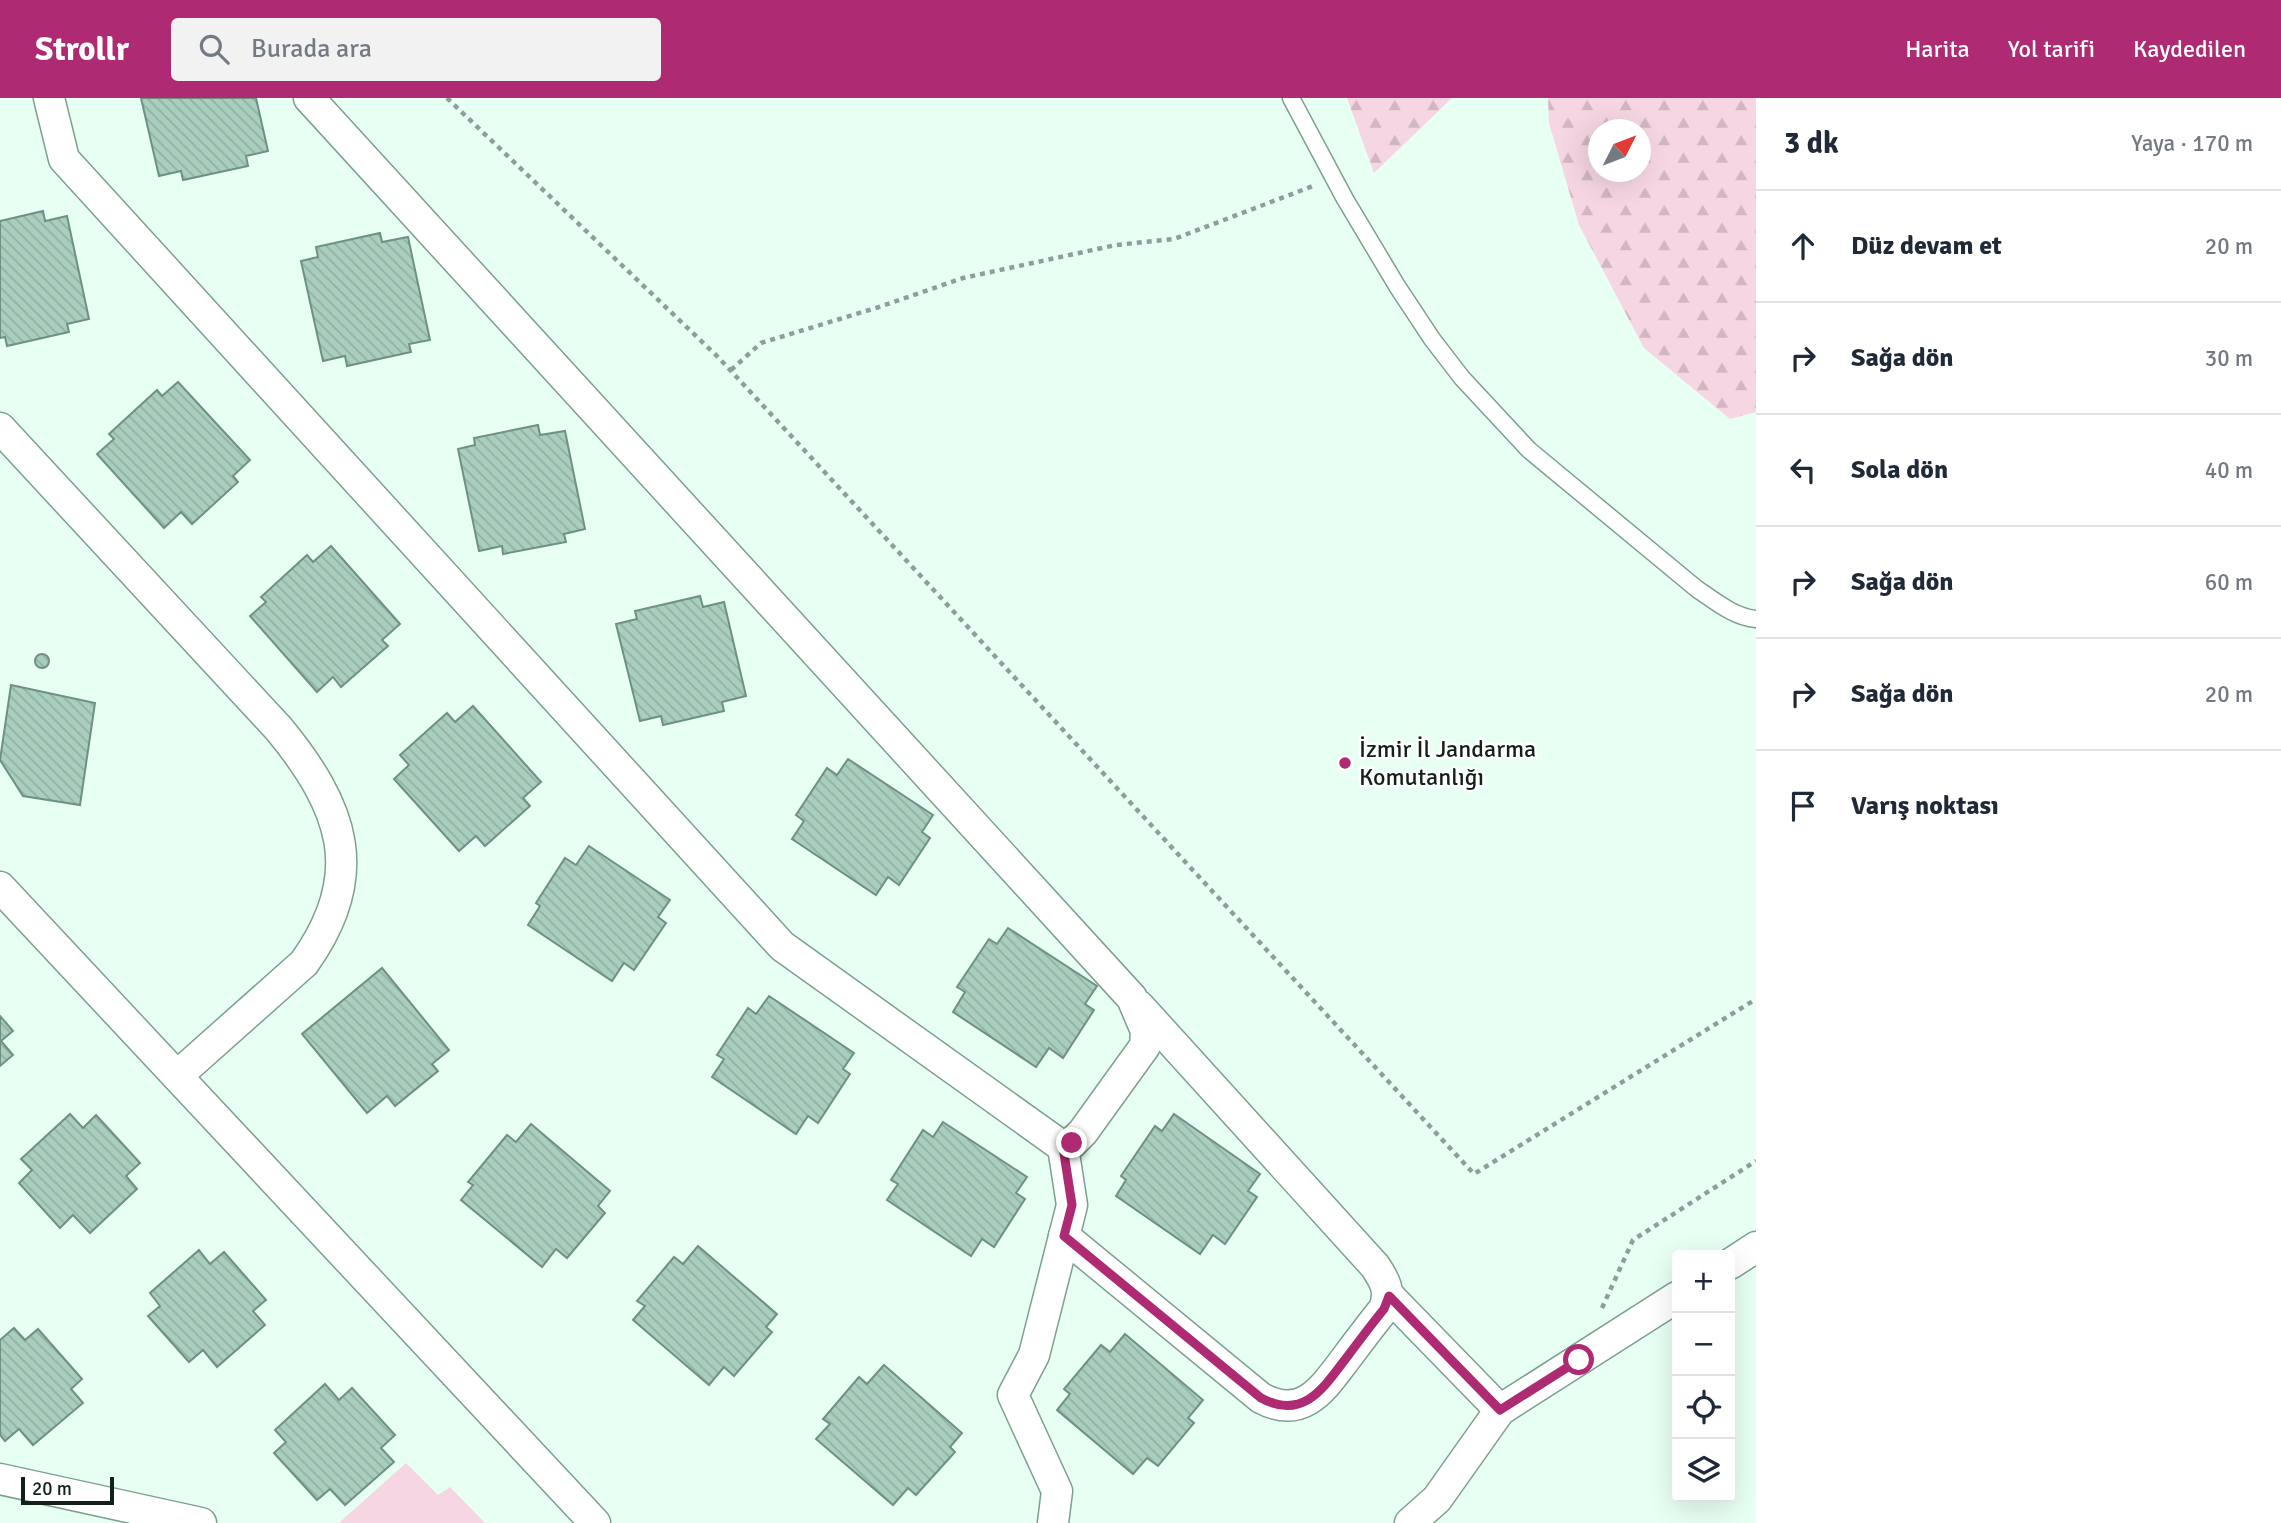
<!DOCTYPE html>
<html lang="tr">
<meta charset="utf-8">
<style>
body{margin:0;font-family:Signika,sans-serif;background:#f2f2f3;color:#1f2937}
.controls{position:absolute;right:21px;bottom:21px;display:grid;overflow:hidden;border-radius:7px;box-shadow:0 7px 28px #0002}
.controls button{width:63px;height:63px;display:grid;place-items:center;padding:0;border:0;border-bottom:2px solid #e0e1e3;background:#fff;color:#1f2937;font:35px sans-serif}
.compass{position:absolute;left:1588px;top:21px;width:63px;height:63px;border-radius:50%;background:#fff;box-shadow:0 7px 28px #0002;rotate:48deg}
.scale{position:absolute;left:21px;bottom:18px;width:93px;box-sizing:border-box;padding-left:7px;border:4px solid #12201a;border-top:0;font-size:19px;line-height:24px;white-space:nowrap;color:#12201a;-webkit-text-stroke:5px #fff;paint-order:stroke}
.stop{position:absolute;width:21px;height:21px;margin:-16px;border:5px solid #ae2a72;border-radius:50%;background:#fff}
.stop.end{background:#ae2a72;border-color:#fff;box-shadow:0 2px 7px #0008}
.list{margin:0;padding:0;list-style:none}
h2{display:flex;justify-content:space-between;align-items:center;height:91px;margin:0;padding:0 28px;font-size:30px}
h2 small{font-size:23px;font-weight:400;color:#747a83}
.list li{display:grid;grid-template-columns:46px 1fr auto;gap:21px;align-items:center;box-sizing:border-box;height:112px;padding:0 28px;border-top:2px solid #e0e1e3}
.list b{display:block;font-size:26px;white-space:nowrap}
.list em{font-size:23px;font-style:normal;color:#747a83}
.icon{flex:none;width:38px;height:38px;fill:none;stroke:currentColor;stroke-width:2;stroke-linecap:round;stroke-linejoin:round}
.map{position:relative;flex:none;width:1756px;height:1425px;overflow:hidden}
header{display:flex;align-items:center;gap:42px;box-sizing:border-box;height:98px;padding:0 35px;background:#ae2a72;color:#fff}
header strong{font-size:33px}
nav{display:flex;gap:38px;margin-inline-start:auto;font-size:24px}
.search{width:490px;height:63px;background:#f2f2f3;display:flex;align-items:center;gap:18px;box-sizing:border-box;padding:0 24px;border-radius:7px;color:#747a83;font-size:26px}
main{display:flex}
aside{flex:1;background:#fff}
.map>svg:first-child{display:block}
.forest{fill:url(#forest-firs);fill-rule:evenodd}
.green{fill:#f6d6e3}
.building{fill:url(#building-back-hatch);stroke:#6e9182;stroke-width:2}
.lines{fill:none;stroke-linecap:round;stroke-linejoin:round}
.service-casing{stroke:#7ca090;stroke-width:19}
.minor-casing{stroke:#7ca090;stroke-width:33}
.path{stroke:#8da097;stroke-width:4.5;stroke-dasharray:5 5;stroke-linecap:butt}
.service{stroke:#fff;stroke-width:16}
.minor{stroke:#fff;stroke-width:30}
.route{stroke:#ae2a72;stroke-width:9}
.poi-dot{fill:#ae2a72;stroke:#fff;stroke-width:2.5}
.labels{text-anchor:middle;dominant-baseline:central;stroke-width:5;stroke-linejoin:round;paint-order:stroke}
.poi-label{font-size:24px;fill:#12201a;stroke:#fff;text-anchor:start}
</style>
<header>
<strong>Strollr</strong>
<div class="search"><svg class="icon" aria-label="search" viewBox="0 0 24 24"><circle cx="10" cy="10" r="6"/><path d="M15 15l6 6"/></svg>Burada ara</div>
<nav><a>Harita</a><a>Yol tarifi</a><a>Kaydedilen</a></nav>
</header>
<main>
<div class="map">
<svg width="1756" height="1425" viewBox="0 0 1756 1425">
<defs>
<pattern id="forest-firs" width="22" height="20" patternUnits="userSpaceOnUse" patternTransform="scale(1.75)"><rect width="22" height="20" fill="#f6d6e3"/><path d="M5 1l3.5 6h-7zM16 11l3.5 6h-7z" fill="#d2b7c2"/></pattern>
<pattern id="building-back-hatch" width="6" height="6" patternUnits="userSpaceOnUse" patternTransform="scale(1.75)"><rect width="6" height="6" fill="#a9cebe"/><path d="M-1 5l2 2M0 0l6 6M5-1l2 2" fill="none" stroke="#90b1a3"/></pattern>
</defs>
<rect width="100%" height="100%" fill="#e8fff4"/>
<g class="forest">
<path d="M1347,0h105l-78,75z"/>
<path d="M1548,0h208v314l-26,7 -86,-71 -65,-123 -30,-102zM1598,32h42v42h-42z"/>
</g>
<path class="green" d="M406,1365l32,32 12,-8 35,36h-146z"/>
<g class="building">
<path d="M141,0h115l12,53 -22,5 2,10 -65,14 -2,-9 -22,5z"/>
<path d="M43,113l2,10 22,-5 22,103 -22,5 2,8 -62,14 -2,-9 -5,1v-117z"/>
<path d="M380,135l2,9 26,-5 22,103 -21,4 2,8 -64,14 -2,-10 -22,5 -22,-100 17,-4 -2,-10z"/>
<path d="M178,284l72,78 -17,16 5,6 -46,42 -11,-12 -17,16 -67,-74 17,-15 -5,-5 48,-44 5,6z"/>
<path d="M538,327l2,10 25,-4 20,98 -21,5 2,8 -63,12 -1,-8 -23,5 -21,-102 17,-4 -1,-7z"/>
<path d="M331,448l69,78 -18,16 6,6 -47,41 -8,-10 -16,15 -67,-76 16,-14 -5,-5 46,-42 6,7z"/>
<path d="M700,498l3,11 21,-5 22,94 -24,6 2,9 -61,14 -2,-9 -21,5 -24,-97 21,-5 -2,-8z"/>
<circle cx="42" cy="563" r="7"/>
<path d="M11,587l84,18 -15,102 -57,-9 -23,-36z"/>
<path d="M473,608l68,76 -18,16 7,8 -45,40 -9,-10 -17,15 -65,-72 15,-14 -9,-10 47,-42 8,9z"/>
<path d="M848,661l85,56 -11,17 8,6 -31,47 -11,-8 -12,18 -84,-56 12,-18 -8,-6 31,-47 10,7z"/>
<path d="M589,748l81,54 -12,17 8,6 -32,47 -10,-7 -12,18 -84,-56 12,-19 -4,-3 29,-45 11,7z"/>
<path d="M1008,830l89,58 -12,18 9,6 -31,48 -14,-10 -13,19 -83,-55 12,-20 -8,-5 32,-48 8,5z"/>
<path d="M382,870l67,82 -17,14 6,7 -43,35 -8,-10 -20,17 -65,-79z"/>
<path d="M769,898l85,57 -11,16 7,5 -32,49 -10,-7 -12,18 -84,-57 12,-18 -7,-4 31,-47 8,6z"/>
<path d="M0,918l13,15 -12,10 12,14 -13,11z"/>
<path d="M70,1016l13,14 13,-13 44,48 -14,13 11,13 -47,44 -17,-18 -13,13 -41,-45 13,-13 -11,-11z"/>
<path d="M1174,1016l86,60 -12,17 9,6 -32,47 -12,-9 -13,19 -84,-58 10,-16 -5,-4 34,-50 7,5z"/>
<path d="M943,1024l84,55 -11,16 9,6 -31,48 -12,-8 -11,17 -84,-56 11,-16 -7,-4 32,-50 10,7z"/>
<path d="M531,1026l79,67 -12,15 7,7 -38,45 -11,-9 -14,18 -81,-67 12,-15 -5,-3 39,-47 9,7z"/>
<path d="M698,1148l79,68 -11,13 6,5 -38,44 -10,-9 -15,18 -76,-65 12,-14 -8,-5 37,-44 9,7z"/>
<path d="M199,1152l11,14 14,-12 42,48 -13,11 12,14 -48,42 -14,-17 -14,12 -41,-46 12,-10 -10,-13z"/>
<path d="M14,1230l11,12 13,-11 44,50 -11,10 12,14 -50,42 -14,-16 -14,12 -5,-6v-95z"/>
<path d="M1125,1236l78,66 -15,18 6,5 -36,43 -11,-8 -14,16 -76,-64 13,-16 -6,-5 37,-44 9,7z"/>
<path d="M884,1267l78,68 -12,14 5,5 -39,43 -8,-7 -15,17 -77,-66 14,-15 -7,-5 36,-42 8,7z"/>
<path d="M325,1286l14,16 13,-12 43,47 -14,13 13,14 -49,43 -15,-16 -13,11 -43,-47 12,-11 -11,-12z"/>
</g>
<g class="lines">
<g class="service-casing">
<path id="service" d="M1291,0l54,101 52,87 35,53 30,39 67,72 168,139c18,12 37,28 59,30"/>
</g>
<g class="minor-casing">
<g id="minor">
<path d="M49,0l15,61 718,787 281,201 9,-4 11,-11 62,-86 1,-15 -14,-33 -823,-900"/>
<path d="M0,330l279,301c64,78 89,145 25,234l-127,113"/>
<path d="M0,789l595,636"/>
<path d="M1064,1138l197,162c43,23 63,-11 86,-41 12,-16 24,-32 37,-48 7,-18 1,-28 -9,-43l-236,-260"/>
<path d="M1730,1166l26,-17"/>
<path d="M1389,1198l111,114"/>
<path d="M0,1381l201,44"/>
<path d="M1053,1425l4,-32 -44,-96 21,-40 38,-150 -9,-58"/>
<path d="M1410,1425l27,-24 63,-89 177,-113"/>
</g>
</g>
<g class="path">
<path d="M447,0l272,260 755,816 282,-175"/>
<path d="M731,272l30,-27 118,-36 84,-29 153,-33 58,-6 139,-53"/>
<path d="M1602,1210l31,-68 123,-79"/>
</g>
<use href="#service" class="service"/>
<use href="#minor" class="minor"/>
</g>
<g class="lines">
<path class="route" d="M1072,1045l-9,4 9,58 -8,31 197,162c43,23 63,-11 86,-41 12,-16 24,-32 37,-48l5,-13 111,114 79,-50"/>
</g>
<circle class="poi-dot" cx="1345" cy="665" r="7"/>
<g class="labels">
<g class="poi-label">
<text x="1359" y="651">İzmir İl Jandarma<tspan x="1359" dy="28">Komutanlığı</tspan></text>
</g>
</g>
</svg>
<div class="controls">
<button>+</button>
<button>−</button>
<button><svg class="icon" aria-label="locate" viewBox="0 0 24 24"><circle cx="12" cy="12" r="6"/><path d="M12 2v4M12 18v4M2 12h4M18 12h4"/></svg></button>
<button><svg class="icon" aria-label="layers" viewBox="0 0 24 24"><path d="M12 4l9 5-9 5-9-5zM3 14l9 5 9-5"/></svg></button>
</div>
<svg class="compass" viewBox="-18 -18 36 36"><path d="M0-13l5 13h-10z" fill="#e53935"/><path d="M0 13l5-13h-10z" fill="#747a83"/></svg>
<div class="scale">20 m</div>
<div class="stop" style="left:1579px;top:1262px"></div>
<div class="stop end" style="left:1072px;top:1045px"></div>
</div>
<aside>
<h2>3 dk<small>Yaya · 170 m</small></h2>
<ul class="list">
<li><svg class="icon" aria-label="ahead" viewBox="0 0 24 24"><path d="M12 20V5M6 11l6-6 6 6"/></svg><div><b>Düz devam et</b></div><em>20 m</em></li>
<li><svg class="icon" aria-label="right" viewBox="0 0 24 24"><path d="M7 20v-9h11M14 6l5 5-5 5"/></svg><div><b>Sağa dön</b></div><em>30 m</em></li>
<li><svg class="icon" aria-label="left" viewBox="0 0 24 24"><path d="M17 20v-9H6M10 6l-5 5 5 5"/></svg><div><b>Sola dön</b></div><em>40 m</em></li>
<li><svg class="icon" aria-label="right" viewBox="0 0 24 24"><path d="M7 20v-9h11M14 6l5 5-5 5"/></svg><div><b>Sağa dön</b></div><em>60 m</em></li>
<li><svg class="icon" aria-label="right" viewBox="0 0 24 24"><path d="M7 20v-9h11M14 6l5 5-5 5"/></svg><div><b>Sağa dön</b></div><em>20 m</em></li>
<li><svg class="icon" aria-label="arrive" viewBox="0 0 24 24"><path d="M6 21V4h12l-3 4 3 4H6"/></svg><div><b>Varış noktası</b></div></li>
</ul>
</aside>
</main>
